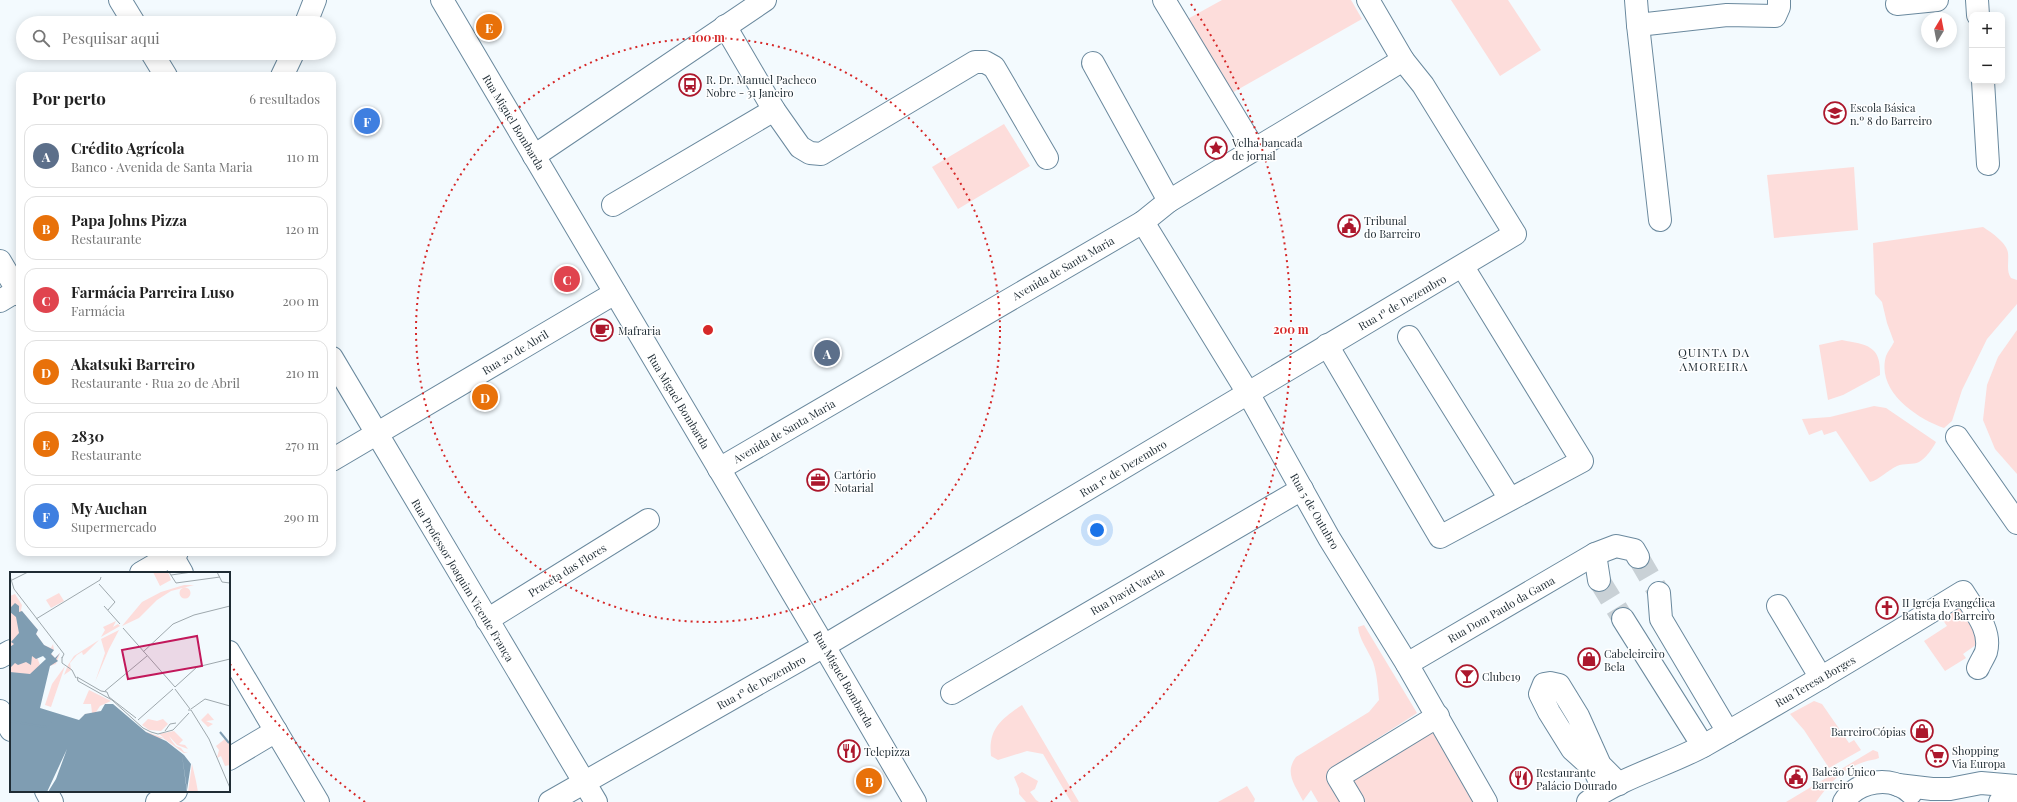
<!DOCTYPE html>
<html lang="pt">
<meta charset="utf-8">
<style>
body{margin:0;font-family:"Playfair Display",serif;background:#f2f2f2;color:#222}
.controls{position:absolute;right:12px;top:12px;display:grid;overflow:hidden;border-radius:8px;box-shadow:0 2px 10px #0003}
.controls button{width:36px;height:36px;display:grid;place-items:center;padding:0;border:0;border-bottom:1px solid #e0e0e0;background:#fff;color:#222;font:20px sans-serif}
.compass{position:absolute;left:1921px;top:12px;width:36px;height:36px;border-radius:50%;background:#fff;box-shadow:0 2px 10px #0003;rotate:10deg}
.you{position:absolute;left:1097px;top:530px;width:14px;height:14px;margin:-10px;border:3px solid #fff;border-radius:50%;background:#1a73e8;box-shadow:0 0 0 6px #1a73e833}
.badge{display:grid;place-items:center;width:26px;height:26px;border-radius:50%;background:#ac172c;color:#fff;font-size:13px;font-weight:700}
.pin{position:absolute;translate:-50% -50%;border:2px solid #fff;box-shadow:0 1px 4px #0006}
.list{margin:0;padding:0;list-style:none}
h2{display:flex;justify-content:space-between;align-items:center;height:52px;margin:0;padding:0 16px;font-size:17px}
h2 small{font-size:13px;font-weight:400;color:#767676}
.list li{display:grid;grid-template-columns:26px 1fr auto;gap:12px;align-items:center;box-sizing:border-box;height:64px;margin:0 8px 8px;padding:0 8px;border:1px solid #e0e0e0;border-radius:12px}
.list b{display:block;font-size:15px;white-space:nowrap}
.list p{margin:0;font-size:13px;white-space:nowrap;color:#767676}
.list em{font-size:13px;font-style:normal;color:#767676}
.icon{flex:none;width:22px;height:22px;fill:none;stroke:currentColor;stroke-width:2;stroke-linecap:round;stroke-linejoin:round}
.map{position:relative;flex:none;width:2017px;height:802px;overflow:hidden}
.search{position:absolute;background:#fff;box-shadow:0 2px 10px #0003;left:16px;top:16px;width:320px;height:44px;display:flex;align-items:center;gap:10px;box-sizing:border-box;padding:0 14px;border-radius:22px;color:#767676;font-size:15px}
.panel{position:absolute;background:#fff;box-shadow:0 2px 10px #0003;left:16px;top:72px;width:320px;height:484px;border-radius:12px}
.map>svg:first-child{display:block}
.green{fill:#fddddb}
.lines{fill:none;stroke-linecap:round;stroke-linejoin:round}
.minor-tunnel{stroke:#c9d1d6;stroke-width:22;stroke-dasharray:22 11;stroke-linecap:butt}
.minor-casing{stroke:#6a899e;stroke-width:24}
.major-casing{stroke:#6a899e;stroke-width:24}
.minor{stroke:#fff;stroke-width:22}
.major{stroke:#fff;stroke-width:22}
.ring{fill:none;stroke:#d62828;stroke-width:2;stroke-dasharray:2 4}
.labels{text-anchor:middle;dominant-baseline:central;stroke-width:3;stroke-linejoin:round;paint-order:stroke}
.poi-label{font-size:11px;fill:#1f2c34;stroke:#fff;text-anchor:start}
.street-label{font-size:11px;fill:#1f2c34;stroke:#fff}
.neighbourhood-label{font-size:12px;letter-spacing:1px;fill:#1f2c34;stroke:#fff}
.inset-river{fill:none;stroke:#7f9db2;stroke-width:2}
.inset-road{fill:none;stroke:#9ea8ad;stroke-width:1}
.view{fill:#c2185b;fill-opacity:0.15;stroke:#c2185b;stroke-width:2}
.inset-edge{fill:none;stroke:#1f2c34;stroke-width:2}
.centre{fill:#d62828;stroke:#fff;stroke-width:2}
.ring-label{font-size:12px;text-anchor:middle;font-weight:bold;fill:#d62828;stroke:#fff;stroke-width:3;stroke-linejoin:round;paint-order:stroke}
</style>
<div class="map">
<svg width="2017" height="802" viewBox="0 0 2017 802">
<rect width="100%" height="100%" fill="#f3fafe"/>
<g class="green">
<path d="M1222,0h129l11,19 -132,75 -46,-73z"/>
<path d="M1451,0h57l33,50 -41,26z"/>
<path d="M1004,124l26,42 -72,43 -26,-42z"/>
<path d="M1854,167l4,63 -84,8 -7,-63z"/>
<path d="M1983,227c8,5 24,16 25,26 1,9 -2,18 3,25l6,2v24l-30,35 -25,51 -10,31 -8,7c-28,-10 -68,-37 -58,-72 2,-5 6,-10 8,-14l-7,-19 -5,-21 -7,-8 -2,-51z"/>
<path d="M2017,330v144l-22,-25 -12,-29 4,-35 11,-28z"/>
<path d="M1842,340c25,5 39,5 38,35l-37,20 -15,5 -9,-55z"/>
<path d="M1874,406l12,2 50,34c-3,6 -11,17 -17,20 -6,3 -15,1 -22,4 -9,4 -18,14 -27,16l-34,-51 -12,4 -2,-5 -13,5 -7,-16 28,-2z"/>
<path d="M1958,606l6,5 16,31 -17,12 3,4 -21,13 -21,-30 23,-15 -9,-13z"/>
<path d="M1364,625l53,88 -87,56 -1,15 11,18h-22l-7,-12 -8,11c-8,-16 -19,-28 -7,-44l73,-45 10,-12c-1,-13 -2,-26 -6,-38 -5,-12 -14,-23 -15,-35z"/>
<path d="M1814,701l8,3 27,39 5,-3 7,10 -32,18 -25,-38 -14,-16z"/>
<path d="M1022,705l57,97h-8l-28,-48 -16,-3 -29,9 -7,-4c-3,-27 10,-37 31,-51z"/>
<path d="M1435,724l46,78h-121l-15,-23z"/>
<path d="M1873,750l5,2 1,6c-4,2 -10,2 -15,4 -22,7 -34,21 -48,40h-30z"/>
<path d="M1022,772l16,9 -3,8 -5,3 6,8 3,2h-13l-7,-8v-5l-5,-12z"/>
<path d="M1247,786l8,13 -1,3h-36z"/>
</g>
<g class="lines">
<g class="minor-tunnel">
<path d="M1638,557l21,36"/>
<path d="M1599,580l24,39"/>
</g>
<g class="minor-casing">
<g id="minor">
<path d="M120,0l14,23"/>
<path d="M442,0l382,646 91,156"/>
<path d="M1164,0l90,149"/>
<path d="M1636,0l2,25 89,-10 48,1 4,-9v-7"/>
<path d="M1977,0l1,15"/>
<path d="M1897,4l40,-4"/>
<path d="M306,23l9,-23"/>
<path d="M1638,25l22,195"/>
<path d="M725,26l49,84 26,37 10,6 11,1 154,-92h10l9,5 53,91"/>
<path d="M152,53l14,23"/>
<path d="M1093,63l76,138"/>
<path d="M282,76l11,-23"/>
<path d="M1983,81l5,83"/>
<path d="M534,156l231,-156"/>
<path d="M613,205l161,-95"/>
<path d="M1143,222l105,171 81,145 78,126 79,138"/>
<path d="M0,261l20,34"/>
<path d="M0,301l20,-12"/>
<path d="M1409,337l101,162"/>
<path d="M1327,345l113,192 142,-76 -119,-194"/>
<path d="M332,358l264,444"/>
<path d="M1957,437l60,86"/>
<path d="M332,460l283,-167"/>
<path d="M719,469l424,-247 26,-21 234,-141"/>
<path d="M170,552l12,21"/>
<path d="M1595,554l4,26"/>
<path d="M141,573l36,-21"/>
<path d="M1659,593l2,26 67,113"/>
<path d="M1778,606l43,72"/>
<path d="M1623,619l80,127"/>
<path d="M487,620l161,-100"/>
<path d="M229,652l89,150"/>
<path d="M0,657l11,-6"/>
<path d="M1407,664l188,-110 21,-8 18,4 4,7"/>
<path d="M952,693l350,-204"/>
<path d="M0,711l11,19"/>
<path d="M229,759l47,-28"/>
<path d="M1604,790l-10,-21 -22,-20 -23,-37 -9,-18 4,-10 6,-1 9,2 19,31 22,49 19,19"/>
<path d="M46,791l6,11"/>
<path d="M157,802l19,-11"/>
<path d="M550,802l274,-156 691,-412 -92,-149 -20,-25 -35,-60"/>
<path d="M1353,802l-15,-25 100,-61"/>
<path d="M1588,802c35,-26 79,-36 117,-57 87,-49 173,-101 258,-153 11,18 29,38 23,60 -2,5 -6,11 -8,16"/>
</g>
</g>
<g class="major-casing">
<g id="major">
<path d="M1898,785l34,4h18l31,-6 36,3"/>
<path d="M1844,802c13,-22 48,-27 67,-9"/>
<path d="M2000,802l17,-5"/>
</g>
</g>
<use href="#minor" class="minor"/>
<use href="#major" class="major"/>
</g>
<g class="ring">
<circle cx="708" cy="330" r="292"/>
<path d="M365 802A583 583 0 0 1 230 664M1191 4A583 583 0 0 1 1051 802"/>
</g>
<defs>
<g id="bus-ring" transform="scale(1.15)"><circle r="9.5" fill="#fff" stroke="#ac172c" stroke-width="1.5"/><path d="M-5-6H5V4H4V6H2V4H-2V6H-4V4H-5ZM-3.5-4V0h7V-4ZM-3.5 1.2v1.5H-2V1.2ZM2 1.2v1.5H3.5V1.2Z" fill="#ac172c"/></g>
<g id="school-ring" transform="scale(1.15)"><circle r="9.5" fill="#fff" stroke="#ac172c" stroke-width="1.5"/><path d="M0-5L7-2L0 1L-7-2ZM-4 1L0 2.5L4 1V4Q0 6-4 4Z" fill="#ac172c"/></g>
<g id="sight-ring" transform="scale(1.15)"><circle r="9.5" fill="#fff" stroke="#ac172c" stroke-width="1.5"/><path d="M0-6L1.8-2.2L6-1.7L2.9 1.2L3.7 5.4L0 3.3L-3.7 5.4L-2.9 1.2L-6-1.7L-1.8-2.2Z" fill="#ac172c"/></g>
<g id="civic-ring" transform="scale(1.15)"><circle r="9.5" fill="#fff" stroke="#ac172c" stroke-width="1.5"/><path d="M-.6-6.5H3V-4.5H.6V-3L4-1V1h2V6H-6V1h2V-1L-.6-3ZM-1.2 2.5V6h2.4V2.5Z" fill="#ac172c"/></g>
<g id="cafe-ring" transform="scale(1.15)"><circle r="9.5" fill="#fff" stroke="#ac172c" stroke-width="1.5"/><path d="M-5.5-4.5H6V0H3Q3 3.5 0 3.5H-2.5Q-5.5 3.5-5.5 0ZM3-3.2v2h1.7v-2ZM-6 4.5H4V6H-6Z" fill="#ac172c"/></g>
<g id="office-ring" transform="scale(1.15)"><circle r="9.5" fill="#fff" stroke="#ac172c" stroke-width="1.5"/><path d="M-6-3h4V-5.5h4V-3h4V5H-6ZM-1-4.5V-3h2v-1.5ZM-6 0V1H6V0Z" fill="#ac172c"/></g>
<g id="church-ring" transform="scale(1.15)"><circle r="9.5" fill="#fff" stroke="#ac172c" stroke-width="1.5"/><path d="M-1.2-6h2.4v3.5h3.3v2.4h-3.3V6h-2.4V-.1h-3.3v-2.4h3.3Z" fill="#ac172c"/></g>
<g id="shop-ring" transform="scale(1.15)"><circle r="9.5" fill="#fff" stroke="#ac172c" stroke-width="1.5"/><path d="M-5-2.5h2.3a2.7 3.5 0 0 1 5.4 0H5L5.5 6h-11ZM-1.5-2.5h3a1.5 2.3 0 0 0-3 0Z" fill="#ac172c"/></g>
<g id="bar-ring" transform="scale(1.15)"><circle r="9.5" fill="#fff" stroke="#ac172c" stroke-width="1.5"/><path d="M-6-5H6L.8 .8V4.5H3.5V6h-7V4.5H-.8V.8Z" fill="#ac172c"/></g>
<g id="restaurant-ring" transform="scale(1.15)"><circle r="9.5" fill="#fff" stroke="#ac172c" stroke-width="1.5"/><path d="M-5-6h1v4h1v-4h1v4h1v-4h1v5L-1.5 .5V6h-2V.5L-5-1ZM5-6V6H3V1.5H1.5Q1.5-4 5-6Z" fill="#ac172c"/></g>
<g id="supermarket-ring" transform="scale(1.15)"><circle r="9.5" fill="#fff" stroke="#ac172c" stroke-width="1.5"/><path d="M-6-5.5h2.5l.6 2H6L4.5 2H-2.5L-4.4-4H-6ZM-1.5 3.2a1.3 1.3 0 1 0 .1 0ZM3 3.2a1.3 1.3 0 1 0 .1 0Z" fill="#ac172c"/></g>
</defs>
<g fill-rule="evenodd">
<use href="#bus-ring" x="690" y="85"/>
<use href="#school-ring" x="1835" y="113"/>
<use href="#sight-ring" x="1216" y="148"/>
<use href="#civic-ring" x="1349" y="226"/>
<use href="#cafe-ring" x="602" y="330"/>
<use href="#office-ring" x="818" y="480"/>
<use href="#church-ring" x="1887" y="608"/>
<use href="#shop-ring" x="1589" y="659"/>
<use href="#bar-ring" x="1467" y="676"/>
<use href="#shop-ring" x="1922" y="731"/>
<use href="#restaurant-ring" x="849" y="751"/>
<use href="#supermarket-ring" x="1937" y="756"/>
<use href="#civic-ring" x="1796" y="777"/>
<use href="#restaurant-ring" x="1521" y="778"/>
</g>
<g class="labels">
<g class="poi-label">
<text x="706" y="79">R. Dr. Manuel Pacheco<tspan x="706" dy="13">Nobre - 31 Janeiro</tspan></text>
<text x="1850" y="107">Escola Básica<tspan x="1850" dy="13">n.º 8 do Barreiro</tspan></text>
<text x="1232" y="142">Velha bancada<tspan x="1232" dy="13">de jornal</tspan></text>
<text x="1364" y="220">Tribunal<tspan x="1364" dy="13">do Barreiro</tspan></text>
<text x="618" y="330">Mafraria</text>
<text x="834" y="474">Cartório<tspan x="834" dy="13">Notarial</tspan></text>
<text x="1902" y="602">II Igreja Evangélica<tspan x="1902" dy="13">Batista do Barreiro</tspan></text>
<text x="1604" y="653">Cabeleireiro<tspan x="1604" dy="13">Bela</tspan></text>
<text x="1482" y="676">Clube19</text>
<text x="1906" y="731" text-anchor="end">BarreiroCópias</text>
<text x="1952" y="750">Shopping<tspan x="1952" dy="13">Via Europa</tspan></text>
<text x="864" y="751">Telepizza</text>
<text x="1812" y="771">Balcão Único<tspan x="1812" dy="13">Barreiro</tspan></text>
<text x="1536" y="772">Restaurante<tspan x="1536" dy="13">Palácio Dourado</tspan></text>
</g>
<g class="street-label">
<text transform="translate(514 122) rotate(59)">Rua Miguel Bombarda</text>
<text transform="translate(1063 268) rotate(-30)">Avenida de Santa Maria</text>
<text transform="translate(1402 302) rotate(-30)">Rua 1º de Dezembro</text>
<text transform="translate(515 352) rotate(-31)">Rua 20 de Abril</text>
<text transform="translate(679 401) rotate(59)">Rua Miguel Bombarda</text>
<text transform="translate(784 431) rotate(-30)">Avenida de Santa Maria</text>
<text transform="translate(1123 468) rotate(-31)">Rua 1º de Dezembro</text>
<text transform="translate(1315 511) rotate(60)">Rua 5 de Outubro</text>
<text transform="translate(567 570) rotate(-32)">Praceta das Flores</text>
<text transform="translate(463 580) rotate(59)">Rua Professor Joaquim Vicente França</text>
<text transform="translate(1127 591) rotate(-30)">Rua David Varela</text>
<text transform="translate(1501 609) rotate(-30)">Rua Dom Paulo da Gama</text>
<text transform="translate(844 679) rotate(60)">Rua Miguel Bombarda</text>
<text transform="translate(1815 681) rotate(-30)">Rua Teresa Borges</text>
<text transform="translate(761 682) rotate(-29)">Rua 1º de Dezembro</text>
</g>
<g class="neighbourhood-label">
<text x="1714" y="352">QUINTA DA<tspan x="1714" dy="14">AMOREIRA</tspan></text>
</g>
</g>
<g transform="translate(10 572)">
<rect width="220" height="220" fill="#f3fafe"/>
<path d="M143,0h15l3,8 -11,6zM174,13h32h-22l-23,6 -14,9 -18,18 -17,8 20,-24 19,-10zM169.5 21a5.5 5.5 0 1 1 11 0a5.5 5.5 0 1 1-11 0ZM49,21l5,8 -13,7 -5,-8zM5,22l7,11 -1,5 17,20 -2,4 8,11 7,3 2,-4 1,6 -3,3 4,5 5,-5 -4,11 -6,2 4,-7 -15,-6 2,3 -4,1 3,8 -3,3 6,-6 -5,12 -28,5v-83zM106,49l-3,6 5,-3 2,2 -19,11 4,-7 -2,-3zM109,58l-10,19 -14,33 10,-29 -4,-14zM89,68l-14,14 -2,1 -1,-3 -5,3 -7,8 1,7 -7,5 4,-10 6,-9zM55,94l-14,41 -6,-2 7,-21zM79,118l22,11 -11,5 -4,6 6,-1 -22,9 5,-6 7,-1 -1,-9h-8zM198,141l6,7 -8,1 7,3 -5,3 -7,-7zM138,147l9,2 6,-2 5,5 -7,7 -12,-1 -7,-5zM134,159l20,7 -5,-4 15,-3 9,9 -4,4 6,1 3,4 -11,-4 -8,-9 3,5 4,5 5,2 3,4h4l-4,1 -21,-15 -4,1zM215,167l5,5v21l-5,1 -4,-10 -4,2 2,-8 -3,-4zM182,192l4,17 2,11h-10z" fill="#fddddb"/>
<path d="M5,31l4,3v6l3,-1 16,19 -2,4 8,11 10,5 -3,4 4,4 5,-5 -4,6 2,2 -8,5 -10,42 39,12 6,-6 16,-3 4,-7h8l33,28 20,9 18,14 7,9 -4,26 -5,-35 5,37h-139l8,-13 11,-30 -20,43h-37v-120l20,2 16,-15 -3,-3 -7,3 -4,-3 -1,9 -5,-3 -8,3 -3,-2 -5,5v-21l4,-3 -3,-2 8,-9 -3,-16 -6,-5v-4z" fill="#7f9db2"/>
<path class="inset-river" d="M0,149l35,6 13,-10M210,160l9,11"/>
<path class="inset-road" d="M159,0l7,11 44,-6M207,0l5,10 8,1M161,3l21,-3M0,4l4,13 50,65 -2,4M2,8l16,-8M89,12l16,18 -7,8M94,34l16,18M26,47l64,-39 1,-3M113,56l52,59M133,80l30,-28 21,-9 36,-9M52,85v6l10,7 4,8M165,115l22,-20 33,-8M165,117l15,20M95,119l42,-35M181,137l14,-10 25,7M178,138h3l18,29 21,49M126,146l-27,-21 -2,-5 -6,-1 -24,-14 1,4 34,19 31,28 8,4 7,2 15,-4 16,-17M128,148l35,-31M155,159l5,-7 6,-1"/>
<path class="view" d="M187,64l5,30 -74,13 -6,-29z"/>
<rect width="220" height="220" class="inset-edge"/>
</g>
<circle cx="708" cy="330" r="6" class="centre"/>
<g class="ring-label">
<text x="708" y="42">100 m</text>
<text x="1291" y="334">200 m</text>
</g>
</svg>
<div class="controls">
<button>+</button>
<button>−</button>
</div>
<svg class="compass" viewBox="-18 -18 36 36"><path d="M0-13l5 13h-10z" fill="#e53935"/><path d="M0 13l5-13h-10z" fill="#767676"/></svg>
<div class="you"></div>
<div class="pin badge" style="left:827px;top:353px;background:#5c6f8a">A</div>
<div class="pin badge" style="left:869px;top:781px;background:#e8710a">B</div>
<div class="pin badge" style="left:567px;top:279px;background:#e0444e">C</div>
<div class="pin badge" style="left:485px;top:397px;background:#e8710a">D</div>
<div class="pin badge" style="left:489px;top:27px;background:#e8710a">E</div>
<div class="pin badge" style="left:367px;top:121px;background:#3f7fe0">F</div>
<div class="search"><svg class="icon" aria-label="search" viewBox="0 0 24 24"><circle cx="10" cy="10" r="6"/><path d="M15 15l6 6"/></svg>Pesquisar aqui</div>
<section class="panel">
<h2>Por perto<small>6 resultados</small></h2>
<ul class="list">
<li><span class="badge" style="background:#5c6f8a">A</span><div><b>Crédito Agrícola</b><p>Banco · Avenida de Santa Maria</p></div><em>110 m</em></li>
<li><span class="badge" style="background:#e8710a">B</span><div><b>Papa Johns Pizza</b><p>Restaurante</p></div><em>120 m</em></li>
<li><span class="badge" style="background:#e0444e">C</span><div><b>Farmácia Parreira Luso</b><p>Farmácia</p></div><em>200 m</em></li>
<li><span class="badge" style="background:#e8710a">D</span><div><b>Akatsuki Barreiro</b><p>Restaurante · Rua 20 de Abril</p></div><em>210 m</em></li>
<li><span class="badge" style="background:#e8710a">E</span><div><b>2830</b><p>Restaurante</p></div><em>270 m</em></li>
<li><span class="badge" style="background:#3f7fe0">F</span><div><b>My Auchan</b><p>Supermercado</p></div><em>290 m</em></li>
</ul>
</section>
</div>
